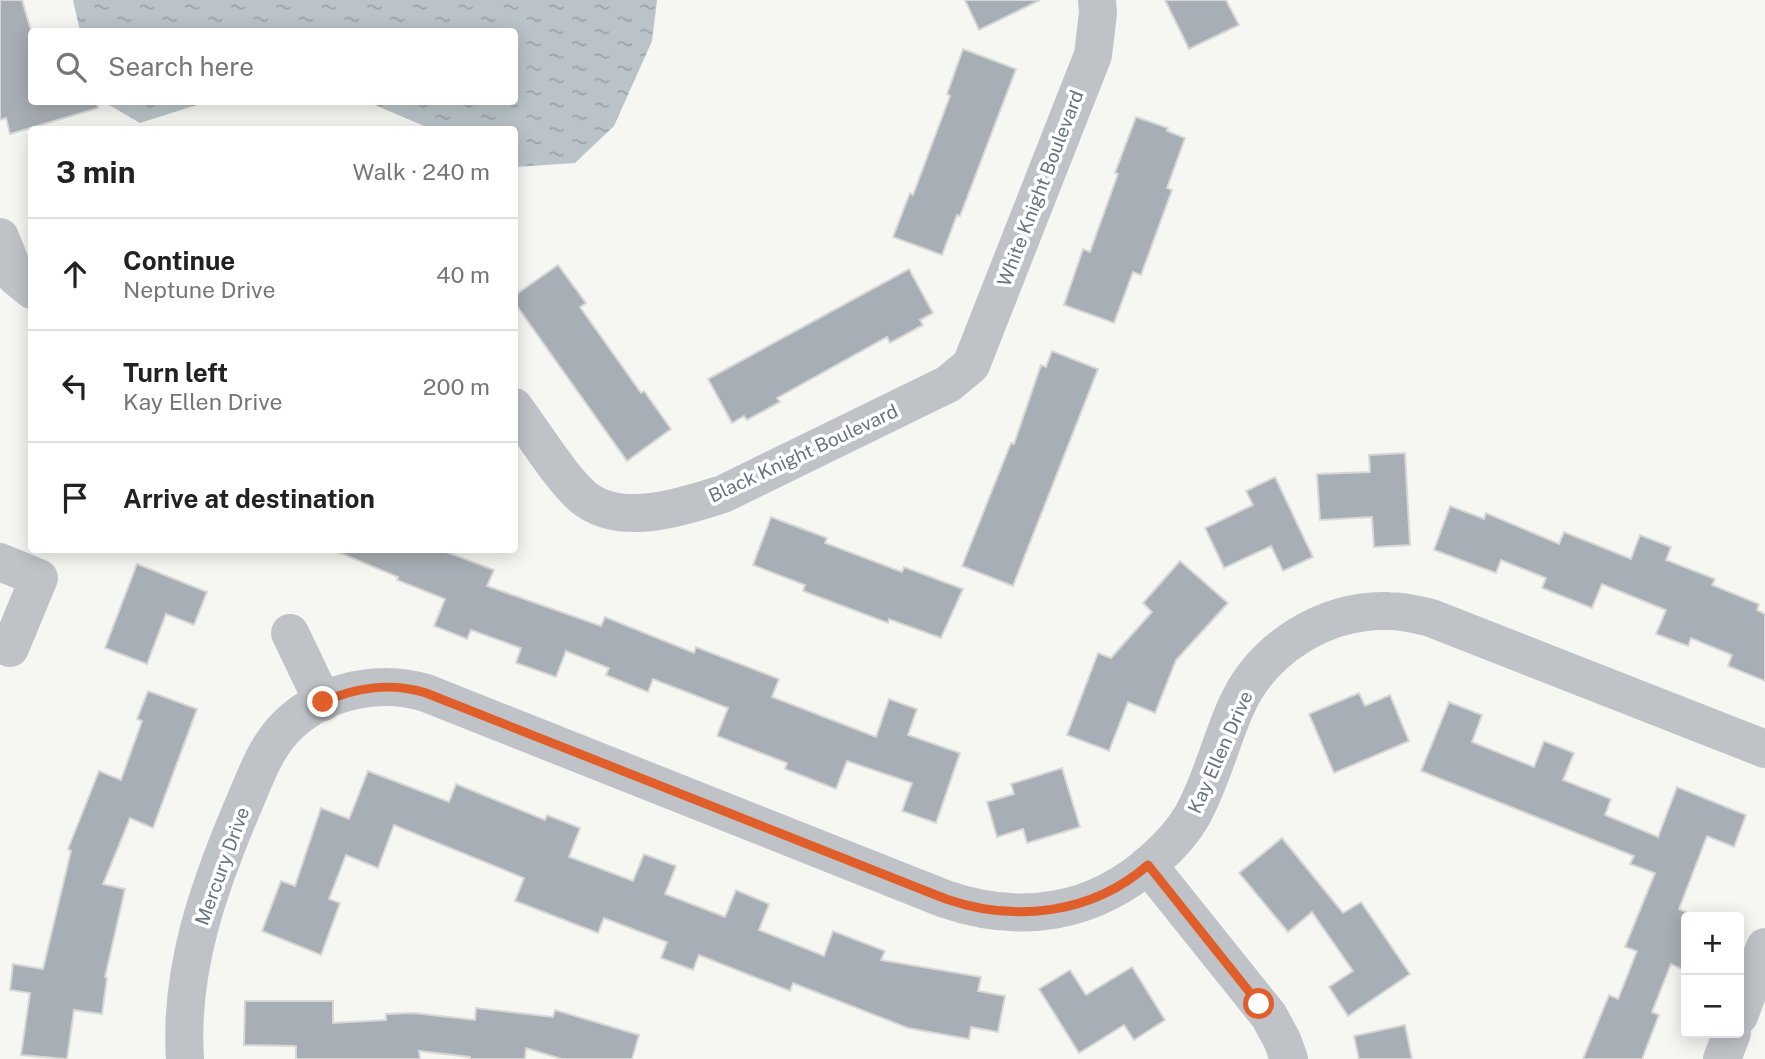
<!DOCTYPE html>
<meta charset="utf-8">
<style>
body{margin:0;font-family:"Public Sans",sans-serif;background:#f6f6f6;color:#222}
.controls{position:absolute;right:21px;bottom:21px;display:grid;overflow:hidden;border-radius:7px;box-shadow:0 4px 18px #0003}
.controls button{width:63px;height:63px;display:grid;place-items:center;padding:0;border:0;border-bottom:2px solid #e0e0e0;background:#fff;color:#222;font:35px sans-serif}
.stop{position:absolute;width:21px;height:21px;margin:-16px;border:5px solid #df5e2a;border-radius:50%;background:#fff}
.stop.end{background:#df5e2a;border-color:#fff;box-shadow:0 2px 7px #0008}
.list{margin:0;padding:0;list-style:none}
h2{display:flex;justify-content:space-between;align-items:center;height:91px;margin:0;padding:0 28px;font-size:30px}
h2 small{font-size:23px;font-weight:400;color:#767676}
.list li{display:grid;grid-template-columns:46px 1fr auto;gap:21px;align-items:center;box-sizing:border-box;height:112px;padding:0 28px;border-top:2px solid #e0e0e0}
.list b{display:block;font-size:26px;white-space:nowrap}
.list p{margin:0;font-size:23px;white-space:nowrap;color:#767676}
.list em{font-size:23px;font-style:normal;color:#767676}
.icon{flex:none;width:38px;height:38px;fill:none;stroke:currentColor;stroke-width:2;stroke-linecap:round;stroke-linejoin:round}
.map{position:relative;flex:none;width:1765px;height:1059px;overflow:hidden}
.search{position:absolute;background:#fff;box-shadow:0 4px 18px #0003;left:28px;top:28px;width:490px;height:77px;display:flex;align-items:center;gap:18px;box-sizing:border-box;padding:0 24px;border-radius:7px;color:#767676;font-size:26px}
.panel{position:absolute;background:#fff;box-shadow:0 4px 18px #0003;left:28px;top:126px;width:490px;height:427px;border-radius:7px}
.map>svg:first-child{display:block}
.water{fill:url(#water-ripples)}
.building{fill:#a8aeb5;stroke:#d7d7d5;stroke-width:2}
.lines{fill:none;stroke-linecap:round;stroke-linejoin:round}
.minor{stroke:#bfc2c6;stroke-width:38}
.route{stroke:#df5e2a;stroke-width:9}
.labels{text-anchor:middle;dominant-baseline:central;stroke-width:7;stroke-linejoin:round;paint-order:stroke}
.street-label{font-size:19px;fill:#667483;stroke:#fff}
</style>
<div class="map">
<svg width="1765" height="1059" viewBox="0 0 1765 1059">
<defs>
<pattern id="water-ripples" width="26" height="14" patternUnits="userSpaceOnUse" patternTransform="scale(1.75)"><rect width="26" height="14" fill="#b9c3c8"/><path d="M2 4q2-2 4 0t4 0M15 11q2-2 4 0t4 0" fill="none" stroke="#9aa3a8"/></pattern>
</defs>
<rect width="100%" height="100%" fill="#f6f6f2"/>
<g class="water">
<path d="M73,0h584l-5,41 -38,85 -39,37 -59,4 -2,-37 -83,-1 -63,-27h146v-70l-434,-1z"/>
<path d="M104,102h102l-66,21z"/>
</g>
<g class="building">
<path d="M0,0h22l10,34v68h65l1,6 -88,26 -4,-16 -6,2z"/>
<path d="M965,0h75l-61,30z"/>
<path d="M1165,0h61l13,25 -50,24z"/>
<path d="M963,49l53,20 -56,147 -3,-1 -15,40 -49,-18 17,-44 3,2 37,-99 -3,-2z"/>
<path d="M1136,117l32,11 -1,3 18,7 -18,50 5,2 -31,85 -8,-3 -19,51 -50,-18 19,-56 7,3 28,-78 -3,-1z"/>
<path d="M558,265l28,38 -6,4 61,86 3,-2 27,38 -44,32 -113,-159v-6z"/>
<path d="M909,269l24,44 -13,7 3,5 -33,18 -3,-6 -110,61 3,4 -33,18 -3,-4 -12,7 -24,-44z"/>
<path d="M1052,351l46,18 -85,217 -51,-20 49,-123 3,1 27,-79 5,2z"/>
<path d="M1405,453l5,92 -36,2 -2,-30 -52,3 -3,-46 53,-2 -1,-17z"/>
<path d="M1275,477l38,80 -30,14 -12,-25 -47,22 -19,-40 48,-23 -7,-14z"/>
<path d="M1450,506l34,13 2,-6 73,31 5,-12 67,27 9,-24 31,12 -5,13 49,19 -3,6 47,19 -2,6 8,4v67l-37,-15 4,-11 -41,-17 -3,8 -32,-12 10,-24 -64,-26 -10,24 -50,-20 4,-10 -45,-18 -5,13 -62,-23z"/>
<path d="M771,517l56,21 -2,5 77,29 2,-5 59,22 -22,49 -52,-19 -1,4 -85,-32 2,-6 -52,-20z"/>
<path d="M333,550h108l53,20 -7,16 114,40 4,-9 89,36 2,-6 83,32 -7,18 104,40 13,-38 28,10 -9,26 52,18 -24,70 -34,-12 10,-28 -65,-22 -11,28 -51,-20 2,-6 -70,-27 11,-28 -75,-29 -5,13 -42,-17 3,-7 -43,-17 -10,26 -40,-14 5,-15 -50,-18 -4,9 -33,-13 11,-27 -48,-19 1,-3z"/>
<path d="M1180,561l48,42 -52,57 -21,53 -27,-11 -19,49 -42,-16 31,-82 13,5 41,-46 -9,-9z"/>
<path d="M137,564l70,28 -13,33 -28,-11 -19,50 -42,-16z"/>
<path d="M148,691l49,18 -44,119 -23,-10 -27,66 22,5 -20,88 2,1 -5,36 -28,-4 -7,49 -46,-4 9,-62 -20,-3 3,-26 30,5 28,-118 -3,-2 31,-78 22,9 21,-59 -5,-2z"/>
<path d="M1359,693l6,13 25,-11 19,46 -75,32 -25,-59z"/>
<path d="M1449,702l33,13 -10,27 62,25 10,-26 30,12 -11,27 48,19 -6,16 53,22 19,-50 69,28 -12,32 -27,-11 -28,73 7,3v59l-15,-7 -19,48 7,3 -17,44h-59l26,-64 9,4 19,-48 -12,-4 30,-74 -25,-9 4,-8 -213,-85z"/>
<path d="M1062,768l18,59 -53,16 -4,-14 -26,8 -10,-35 27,-8 -3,-10z"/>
<path d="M368,771l81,31 7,-18 89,36 2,-5 33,13 -11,29 64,24 11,-27 32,12 -11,28 60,23 11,-27 33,14 -10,26 65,26 9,-25 52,20 -4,9 100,17 -3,14 27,5 -7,36 -27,-5 -2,12 -61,-11 -115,-45 -3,8 -91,-36 -6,15 -32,-12 6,-16 -63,-24 -6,15 -83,-32 9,-23 -130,-53 -16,43 -32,-13 -17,44 11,4 -19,52 -59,-24 19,-50 14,5 26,-78 28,11z"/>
<path d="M1282,838l61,75 18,-11 49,72 -62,42 -19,-29 24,-16 -41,-59 -24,20 -49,-59z"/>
<path d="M1132,967l33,53 -31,20 -10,-15 -45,28 -40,-64 31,-19 16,25z"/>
<path d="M245,1001h88v22l53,-3v-6l28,-1 61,7 1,-12 77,9 2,-7 84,25 -7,24h-70l-36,-11 -1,11h-55v-2l-51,-6 1,8h-124v-13l-52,-1z"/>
<path d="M1405,1025l7,34h-53l-5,-23z"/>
</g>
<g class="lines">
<g class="minor">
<path d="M0,237l16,40 16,13"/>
<path d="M514,407c19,25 46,70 69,90 37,31 99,10 140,-3l225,-110 23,-19 122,-310 5,-42 -1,-13"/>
<path d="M0,562l39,16 -29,70 -10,-4"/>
<path d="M290,633l33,69"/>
<path d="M1148,865l121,151 13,24 7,19"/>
<path d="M1739,1016l26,-69"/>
<path d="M185,1059c-6,-89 24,-173 58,-253 13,-30 23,-61 47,-83 36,-33 90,-44 136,-30l519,206c76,26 149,15 209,-39 15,-13 28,-27 38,-44 19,-34 28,-73 44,-109 26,-59 89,-98 153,-96 15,0 29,4 42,7l334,131"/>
<path d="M1722,1059l10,-26"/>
</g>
</g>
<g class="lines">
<path class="route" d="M323,702c34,-15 67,-20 103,-9l520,206c69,24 146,15 202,-34l111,139"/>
</g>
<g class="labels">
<g class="street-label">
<text transform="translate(1040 188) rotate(-69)">White Knight Boulevard</text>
<text transform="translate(803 453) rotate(-25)">Black Knight Boulevard</text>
<text transform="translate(1220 752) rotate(-66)">Kay Ellen Drive</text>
<text transform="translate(222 866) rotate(-70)">Mercury Drive</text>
</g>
</g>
</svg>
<div class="controls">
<button>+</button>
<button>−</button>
</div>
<div class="stop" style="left:1259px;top:1004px"></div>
<div class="stop end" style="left:323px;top:702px"></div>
<div class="search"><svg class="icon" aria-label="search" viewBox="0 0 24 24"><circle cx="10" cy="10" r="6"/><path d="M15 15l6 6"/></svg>Search here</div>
<section class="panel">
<h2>3 min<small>Walk · 240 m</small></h2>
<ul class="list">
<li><svg class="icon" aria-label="ahead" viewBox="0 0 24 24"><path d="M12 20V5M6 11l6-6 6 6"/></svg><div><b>Continue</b><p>Neptune Drive</p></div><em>40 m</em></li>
<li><svg class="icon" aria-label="left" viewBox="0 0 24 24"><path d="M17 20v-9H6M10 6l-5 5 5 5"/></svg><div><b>Turn left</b><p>Kay Ellen Drive</p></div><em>200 m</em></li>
<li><svg class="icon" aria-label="arrive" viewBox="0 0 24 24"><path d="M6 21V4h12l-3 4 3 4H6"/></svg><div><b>Arrive at destination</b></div></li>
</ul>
</section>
</div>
